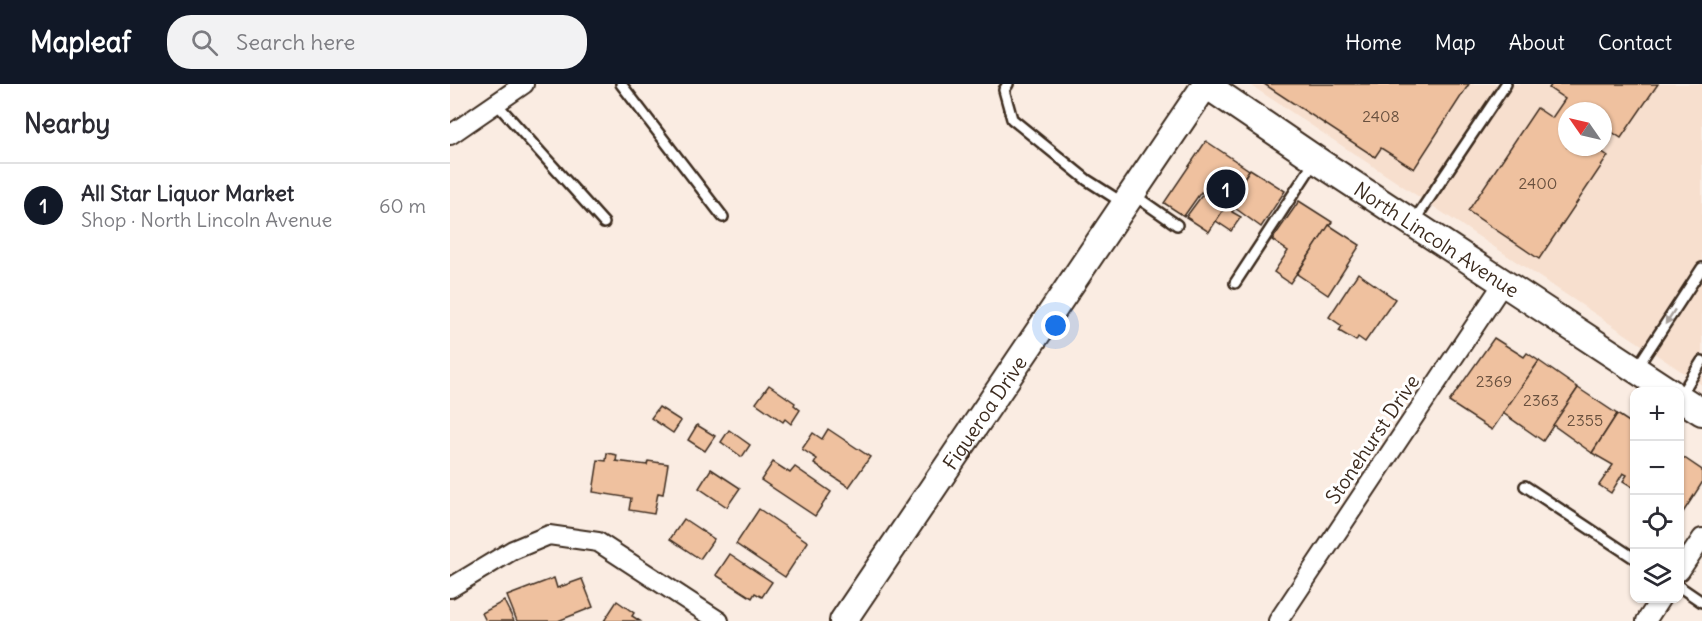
<!DOCTYPE html>
<meta charset="utf-8">
<style>
body{margin:0;font-family:Delius,sans-serif;background:#f2f2f3;color:#2b2b33}
.controls{position:absolute;right:18px;bottom:18px;display:grid;overflow:hidden;border-radius:12px;box-shadow:0 2px 4px #0004}
.controls button{width:54px;height:54px;display:grid;place-items:center;padding:0;border:0;border-bottom:2px solid #e1e1e2;background:#fff;color:#2b2b33;font:30px sans-serif}
.compass{position:absolute;left:1108px;top:18px;width:54px;height:54px;border-radius:50%;background:#fff;box-shadow:0 2px 4px #0004;rotate:304deg}
.you{position:absolute;left:606px;top:242px;width:21px;height:21px;margin:-15px;border:4px solid #fff;border-radius:50%;background:#1a73e8;box-shadow:0 0 0 9px #1a73e833}
.badge{display:grid;place-items:center;width:39px;height:39px;border-radius:50%;background:#111827;color:#fff;font-size:20px;font-weight:700}
.pin{position:absolute;translate:-50% -50%;border:3px solid #fff;box-shadow:0 2px 6px #0006}
.list{margin:0;padding:0;list-style:none}
h2{display:flex;justify-content:space-between;align-items:center;height:78px;margin:0;padding:0 24px;font-size:26px}
h2 small{font-size:20px;font-weight:400;color:#7c7c81}
.list li{display:grid;grid-template-columns:39px 1fr auto;gap:18px;align-items:center;box-sizing:border-box;height:84px;padding:0 24px;border-top:2px solid #e1e1e2}
.list b{display:block;font-size:22px;white-space:nowrap}
.list p{margin:0;font-size:20px;white-space:nowrap;color:#7c7c81}
.list em{font-size:20px;font-style:normal;color:#7c7c81}
.icon{flex:none;width:33px;height:33px;fill:none;stroke:currentColor;stroke-width:2;stroke-linecap:round;stroke-linejoin:round}
.map{position:relative;flex:none;width:1252px;height:537px;overflow:hidden}
header{display:flex;align-items:center;gap:36px;box-sizing:border-box;height:84px;padding:0 30px;background:#111827;color:#fff}
header strong{font-size:28px}
nav{display:flex;gap:33px;margin-inline-start:auto;font-size:21px}
.search{width:420px;height:54px;background:#f2f2f3;display:flex;align-items:center;gap:15px;box-sizing:border-box;padding:0 21px;border-radius:24px;color:#7c7c81;font-size:22px}
main{display:flex}
aside{flex:1;background:#fff}
.map>svg:first-child{display:block}
.built{fill:#f7dfce;fill-rule:evenodd}
.building{fill:#efc19f;stroke:#3b2a1e;stroke-width:1.5}
.lines{fill:none;stroke-linecap:round;stroke-linejoin:round}
.lane-casing{stroke:#3b2a1e;stroke-width:14}
.street-casing{stroke:#3b2a1e;stroke-width:22}
.secondary-casing{stroke:#3b2a1e;stroke-width:30}
.lane{stroke:#fff;stroke-width:9}
.street{stroke:#fff;stroke-width:18}
.secondary{stroke:#fff;stroke-width:26}
.oneway{fill:#a79f9a}
.labels{text-anchor:middle;dominant-baseline:central;stroke-width:6;stroke-linejoin:round;paint-order:stroke}
.number-label{font-size:16px;fill:#68503e}
.street-label{font-size:20px;fill:#3b2a1e;stroke:#fff}
</style>
<header>
<strong>Mapleaf</strong>
<div class="search"><svg class="icon" aria-label="search" viewBox="0 0 24 24"><circle cx="10" cy="10" r="6"/><path d="M15 15l6 6"/></svg>Search here</div>
<nav><a>Home</a><a>Map</a><a>About</a><a>Contact</a></nav>
</header>
<main>
<aside>
<h2>Nearby<small></small></h2>
<ul class="list">
<li><span class="badge">1</span><div><b>All Star Liquor Market</b><p>Shop · North Lincoln Avenue</p></div><em>60 m</em></li>
</ul>
</aside>
<div class="map">
<svg width="1252" height="537" viewBox="0 0 1252 537">
<rect width="100%" height="100%" fill="#faece2"/>
<filter id="ink" filterUnits="userSpaceOnUse"><feTurbulence type="fractalNoise" baseFrequency=".0167" numOctaves="2"/><feDisplacementMap in="SourceGraphic" scale="12" xChannelSelector="R" yChannelSelector="G"/><feConvolveMatrix kernelMatrix="1 2 1 2 8 2 1 2 1" color-interpolation-filters="sRGB"/></filter>
<g filter="url(#ink)">
<path class="built" d="M799,0h453v301zM1117,27h36v36h-36z"/>
<g class="building">
<path d="M814,0h205l-55,85 -33,-21 -6,9z"/>
<path d="M1102,0h106l-37,54 -18,-12v-15h-36v36h28l13,9 -69,103 -71,-48 69,-103 15,10 13,-19 -16,-11z"/>
<path d="M756,57l43,29 -40,62 -23,-15 17,-23 -2,-2 -17,24 -20,-13z"/>
<path d="M800,85l35,22 -24,36 -26,-19 -3,4 9,5 -10,14 -15,-10z"/>
<path d="M849,117l33,21 -42,61 -16,-11 14,-21 -16,-11z"/>
<path d="M879,141l31,20 -32,50 -31,-21z"/>
<path d="M908,189l37,26 -30,43 -7,-5 -2,4 -17,-10 3,-5 -13,-9z"/>
<path d="M1044,254l30,19 3,-4 12,8 -47,69 -43,-28z"/>
<path d="M1089,277l39,27 -35,53 -40,-28z"/>
<path d="M319,301l26,18 -1,2 6,5 -9,14 -6,-5 -2,3 -27,-19z"/>
<path d="M1128,304l39,26 -25,39 -39,-28z"/>
<path d="M209,323l22,14 -8,12 -22,-15z"/>
<path d="M1167,330l17,11v63l-11,-7 4,-6 -4,-2 -12,20 -12,-8 14,-20 -21,-12z"/>
<path d="M247,341l18,11 -10,15 -17,-11z"/>
<path d="M378,345l42,28 -21,30 -35,-23 3,-5 -15,-10 11,-16 9,6z"/>
<path d="M279,346l21,15 -8,12 -21,-15z"/>
<path d="M157,369l10,2 -1,6 31,4 1,-4 20,3 -5,30 -5,-1 -4,21 -25,-4 2,-12 -38,-6 5,-32 8,1z"/>
<path d="M1230,371l22,15v13l-22,34z"/>
<path d="M323,378l17,11 5,-6 36,25 -16,24 -54,-36z"/>
<path d="M261,385l29,19 -13,19 -28,-19z"/>
<path d="M309,425l49,33 -23,35 -49,-33z"/>
<path d="M234,435l30,20 -14,20 -30,-20z"/>
<path d="M280,470l42,28 -10,15 -7,-4 -3,5 -36,-23z"/>
<path d="M104,494l3,10 25,-9 11,28 -35,14h-41l-10,-25z"/>
<path d="M54,517l10,20h-28l-4,-8z"/>
<path d="M167,517l17,12 -2,3 8,5h-36z"/>
</g>
<g class="lines">
<g class="lane-casing">
<g id="lane">
<path d="M171,0l102,133"/>
<path d="M558,0l-4,6 8,29 75,61 36,23"/>
<path d="M46,19l108,120"/>
<path d="M684,111l43,30"/>
<path d="M964,137l92,-137"/>
<path d="M785,199l80,-122"/>
<path d="M1186,285l66,-101"/>
<path d="M1230,312l22,-35"/>
<path d="M1075,402l109,72"/>
<path d="M1230,503l22,15"/>
</g>
</g>
<g class="street-casing">
<g id="street">
<path d="M0,51l74,-51"/>
<path d="M1230,487l22,-33"/>
<path d="M0,504l63,-38 36,-15 49,7 121,79"/>
<path d="M828,537l226,-339"/>
<path d="M1196,537l15,-23"/>
</g>
</g>
<g class="secondary-casing">
<g id="secondary">
<path id="s1" d="M755,0l116,79 349,229"/>
<path d="M1230,314l22,14"/>
<path id="s2" d="M393,537l363,-537"/>
</g>
</g>
<use href="#lane" class="lane"/>
<use href="#street" class="street"/>
<use href="#secondary" class="secondary"/>
</g>
<defs><path id="oneway-solid" d="M-6-.8H1V-3.2L6.5 0L1 3.2V.8H-6Z" transform="scale(1.5)"/></defs>
<use class="oneway" href="#oneway-solid" transform="translate(1220 233) rotate(123)"/>
</g>
<g class="labels">
<g class="number-label">
<text x="931" y="32">2408</text>
<text x="1088" y="99">2400</text>
<text x="1044" y="297">2369</text>
<text x="1091" y="316">2363</text>
<text x="1135" y="336">2355</text>
</g>
<g class="street-label">
<text stroke="none"><textPath href="#s1" startOffset="279">North Lincoln Avenue</textPath></text>
<text stroke="none"><textPath href="#s2" startOffset="252">Figueroa Drive</textPath></text>
<text transform="translate(922 355) rotate(-56)">Stonehurst Drive</text>
</g>
</g>
</svg>
<div class="controls">
<button>+</button>
<button>−</button>
<button><svg class="icon" aria-label="locate" viewBox="0 0 24 24"><circle cx="12" cy="12" r="6"/><path d="M12 2v4M12 18v4M2 12h4M18 12h4"/></svg></button>
<button><svg class="icon" aria-label="layers" viewBox="0 0 24 24"><path d="M12 4l9 5-9 5-9-5zM3 14l9 5 9-5"/></svg></button>
</div>
<svg class="compass" viewBox="-18 -18 36 36"><path d="M0-13l5 13h-10z" fill="#e53935"/><path d="M0 13l5-13h-10z" fill="#7c7c81"/></svg>
<div class="you"></div>
<div class="pin badge" style="left:776px;top:105px">1</div>
</div>
</main>
